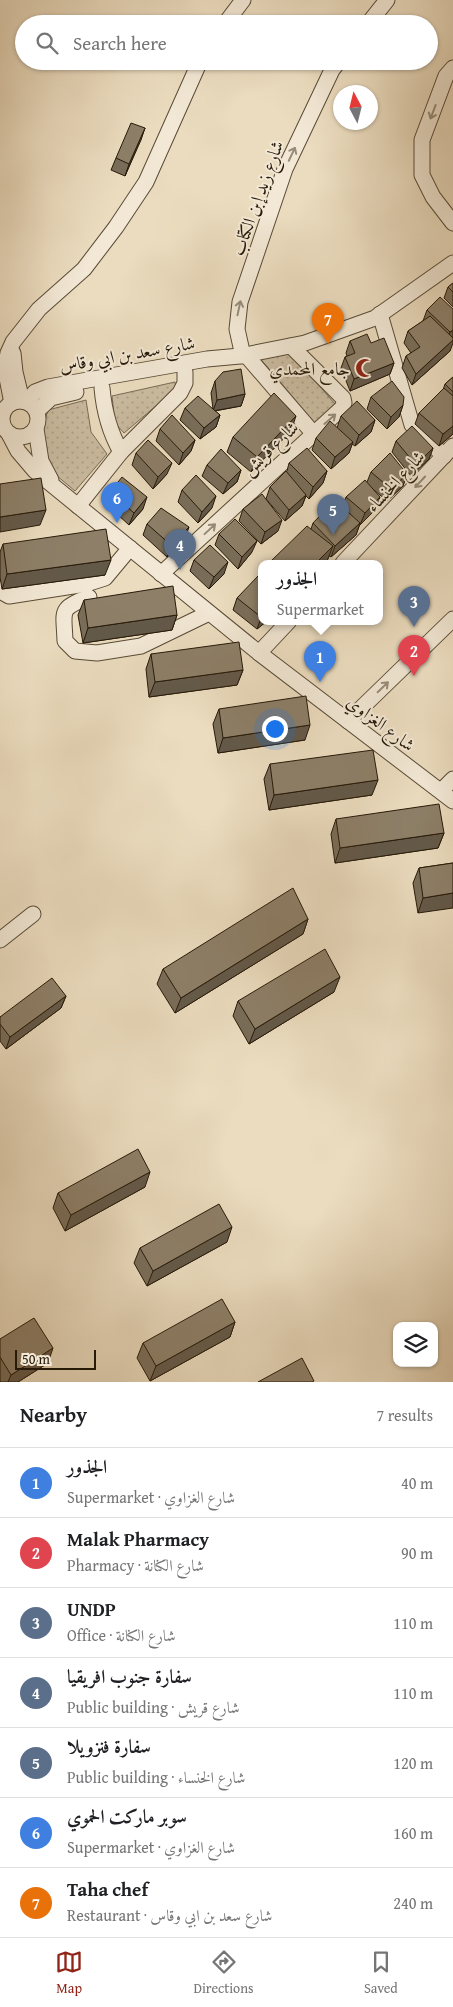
<!DOCTYPE html>
<meta charset="utf-8">
<style>
body{margin:0;font-family:"Gentium Book Plus",Amiri,serif;background:#f2f2f2;color:#202124}
.controls{position:absolute;right:15px;bottom:15px;display:grid;overflow:hidden;border-radius:10px;box-shadow:0 1px 4px #0004}
.controls button{width:45px;height:45px;display:grid;place-items:center;padding:0;border:0;border-bottom:1px solid #e0e0e0;background:#fff;color:#202124;font:25px sans-serif}
.compass{position:absolute;left:333px;top:85px;width:45px;height:45px;border-radius:50%;background:#fff;box-shadow:0 1px 4px #0004;rotate:353deg}
.scale{position:absolute;left:15px;bottom:12px;width:81px;box-sizing:border-box;padding-left:5px;border:2px solid #271a09;border-top:0;font-size:14px;line-height:18px;white-space:nowrap;color:#271a09;-webkit-text-stroke:4px #f2e8d5;paint-order:stroke}
.you{position:absolute;left:274px;top:728px;width:18px;height:18px;margin:-12px;border:4px solid #fff;border-radius:50%;background:#1a73e8;box-shadow:0 0 0 8px #1a73e833}
.badge{display:grid;place-items:center;width:32px;height:32px;border-radius:50%;background:#8f2418;color:#fff;font-size:16px;font-weight:700}
.pin{position:absolute;translate:-50% -41px;filter:drop-shadow(0 1px 2px #0008)}
.pin::after{content:'';position:absolute;top:26px;width:18px;height:15px;background:inherit;clip-path:polygon(0 0,100% 0,50% 100%)}
.popup{position:absolute;left:258px;top:560px;width:125px;height:65px;box-sizing:border-box;display:grid;place-content:center;border-radius:10px;background:#fff;filter:drop-shadow(0 1px 4px #0005);font-size:16px;white-space:nowrap;color:#757577}
.popup b{font-size:19px;color:#202124}
.popup::after{content:'';position:absolute;left:50%;top:100%;margin-left:-10px;border:10px solid transparent;border-top-color:#fff}
.list{margin:0;padding:0;list-style:none}
h2{display:flex;justify-content:space-between;align-items:center;height:65px;margin:0;padding:0 20px;font-size:21px}
h2 small{font-size:16px;font-weight:400;color:#757577}
.list li{display:grid;grid-template-columns:32px 1fr auto;gap:15px;align-items:center;box-sizing:border-box;height:70px;padding:0 20px;border-top:1px solid #e0e0e0}
.list b{display:block;font-size:19px;white-space:nowrap}
.list p{margin:0;font-size:16px;white-space:nowrap;color:#757577}
.list em{font-size:16px;font-style:normal;color:#757577}
.icon{flex:none;width:28px;height:28px;fill:none;stroke:currentColor;stroke-width:2;stroke-linecap:round;stroke-linejoin:round}
.map{position:relative;flex:none;width:453px;height:1382px;overflow:hidden}
.search{position:absolute;background:#fff;box-shadow:0 1px 4px #0004;left:15px;right:15px;top:15px;height:55px;display:flex;align-items:center;gap:12px;box-sizing:border-box;padding:0 18px;border-radius:28px;color:#757577;font-size:19px}
.sheet{height:555px;background:#fff}
nav{display:flex;justify-content:space-around;align-items:center;box-sizing:border-box;height:70px;border-top:1px solid #e0e0e0;background:#fff;font-size:14px;color:#757577}
nav a{display:grid;justify-items:center;gap:2px}
nav .on{color:#8f2418}
.map>svg:first-child{display:block}
.park{fill:url(#park-dots);stroke:#786a54}
.lines{fill:none;stroke-linecap:round;stroke-linejoin:round}
.minor-casing{stroke:#584a36;stroke-width:17}
.minor{stroke:#f2e8d5;stroke-width:15}
.wall{fill:#796d59;stroke:#271a09}
.shaded-wall{fill:#635949;stroke:#271a09}
.building{fill:#8d7f68;stroke:#271a09}
.oneway{stroke:#978b79}
.labels{text-anchor:middle;dominant-baseline:central;stroke-width:4;stroke-linejoin:round;paint-order:stroke}
.street-label{font-size:18px;fill:#271a09;stroke:#f2e8d5}
.poi-label{font-size:18px;fill:#271a09;stroke:#f2e8d5;text-anchor:end}
</style>
<div class="map">
<svg width="453" height="1382" viewBox="0 0 453 1382">
<defs>
<pattern id="park-dots" width="8" height="8" patternUnits="userSpaceOnUse" patternTransform="scale(1.25)"><rect width="8" height="8" fill="#cabba0"/><path d="M2 2h.1M6 6h.1" fill="none" stroke="#aea088" stroke-width="1.8" stroke-linecap="round"/></pattern>
</defs>
<rect width="100%" height="100%" fill="#ebdcbf"/>
<filter id="stains"><feTurbulence type="fractalNoise" baseFrequency=".004" numOctaves="4"/><feColorMatrix values="0 0 0 0 .2 0 0 0 0 .09 0 0 0 0 .02 0 0 0 .5 -.17"/></filter>
<radialGradient id="worn" r=".72"><stop offset=".6" stop-color="#630" stop-opacity="0"/><stop offset="1" stop-color="#630" stop-opacity=".3"/></radialGradient>
<g class="park">
<path d="M289,351l46,53 -20,19 -57,-67z"/>
<path d="M175,382l1,7 -52,44 -9,-10 -3,-27z"/>
<path d="M86,400l5,32 16,22 -32,37 -25,-21 -10,-33 8,-27z"/>
</g>
<g class="lines">
<g class="minor-casing">
<g id="minor">
<path d="M225,24l18,-24"/>
<path d="M368,24l19,-24"/>
<path d="M453,68l-7,8 -24,64v35l11,22 20,26"/>
<path d="M380,314l32,111 32,31"/>
<path d="M13,353l2,19 7,29"/>
<path d="M246,355l67,78"/>
<path d="M243,356l-6,-27 3,-27 45,-133 47,-99 7,-9"/>
<path d="M102,388c2,23 7,43 19,64"/>
<circle cx="20" cy="419" r="18"/>
<path d="M26,402l9,-10 13,-5 159,-28 33,-3 65,-13 70,-25 78,-55"/>
<path d="M12,403l-7,-35 3,-15 5,-11 26,-33 45,-40 32,-42 30,-45 54,-121"/>
<path d="M37,411l14,-13 25,-6"/>
<path d="M36,429l5,32 10,19"/>
<path d="M9,434l9,17 17,20 224,182 194,148"/>
<path d="M78,506l43,-54 59,-59 5,-10v-11"/>
<path d="M343,563l110,-117"/>
<path d="M161,574l181,-166 2,-5 -1,-5 -52,-52"/>
<path d="M0,589l2,3 7,4 77,-12 19,-6 25,-30"/>
<path d="M89,597c-31,12 -25,13 -24,44l10,10 22,2 44,-7 68,-33"/>
<path d="M259,653l30,-32"/>
<path d="M348,721l105,-102"/>
<path d="M441,791l12,-12"/>
<path d="M0,940l33,-26"/>
</g>
</g>
<use href="#minor" class="minor"/>
</g>
<g class="wall">
<path d="M145,128l-20,48 -14,-6 5,-12z"/>
<path d="M453,283v24l-9,-9 4,-11z"/>
<path d="M453,309v29l-3,13 -38,34 -10,-17 4,-12 5,-3 -7,-10 4,-12 15,-10 4,-11z"/>
<path d="M350,341l21,2 23,20 -4,11 -40,17 -9,-23 4,-11 2,-1 -1,-3z"/>
<path d="M453,377v57l-14,12 -24,-22 4,-11 24,-23 2,-6z"/>
<path d="M215,381l30,13 -4,12 -26,5 5,4 -4,12 -16,12 -20,-19 5,-12 28,1 -2,-16z"/>
<path d="M371,397l32,8 -4,12 -12,12 -20,-20z"/>
<path d="M341,416l34,4 -4,12 -16,14 -3,-2 -3,9 -18,16 -19,-19 4,-12 21,-10z"/>
<path d="M160,429l35,11 -4,11 -12,14 -23,-24z"/>
<path d="M291,431l-40,41 -24,-20 6,-15z"/>
<path d="M396,441l37,7 -4,11 -18,17 -19,-24z"/>
<path d="M136,453l31,21 -14,15 -21,-24z"/>
<path d="M289,463l38,8 -4,12 -14,16 -3,-3 -4,10 -17,15 -19,-22 4,-12 17,-16z"/>
<path d="M207,465l34,5 -4,12 -14,12 -21,-18z"/>
<path d="M371,472l36,2 -4,12 -16,15 -13,-11 2,19 -16,16v-1l-4,11 -25,22 -2,-1 -2,5 -2,2h-56l42,-34 2,-6 29,-16 4,-10 21,-15z"/>
<path d="M182,490l30,18 -14,15 -20,-21z"/>
<path d="M110,492l33,17 -14,16 -24,-22z"/>
<path d="M243,509l35,22 -17,13 -22,-23z"/>
<path d="M147,524l38,15 -18,18 -24,-22z"/>
<path d="M219,534l33,18 -14,17 -23,-24z"/>
<path d="M3,544l102,31 -103,14 -2,-12v-25z"/>
<path d="M194,560l30,14 -15,15 -19,-18z"/>
<path d="M261,575v46h6l-10,8 -24,-19 4,-12 23,-20z"/>
<path d="M84,600l93,15 -5,15 -89,13 -5,-28z"/>
<path d="M151,654l92,16 -6,15 -88,12 -3,-28z"/>
<path d="M219,709l86,31 -87,13 -5,-29z"/>
<path d="M270,764l102,31 -103,15 -5,-31z"/>
<path d="M336,819l108,14 -6,15 -103,15 -4,-29z"/>
<path d="M453,863l-35,50 -5,-30 6,-15z"/>
<path d="M308,919l-5,15 -128,79 -18,-29 6,-15z"/>
<path d="M334,992l-85,52 -16,-28 5,-15z"/>
<path d="M66,996l-5,12 -55,41 -6,-8v-24z"/>
<path d="M145,1187l-80,44 -12,-23 5,-15z"/>
<path d="M227,1242l-80,44 -13,-23 6,-15z"/>
<path d="M235,1322l-5,15 -80,44 -13,-23 6,-15z"/>
<path d="M0,1339l48,24 -30,19h-17l-1,-1z"/>
</g>
<g class="shaded-wall">
<path d="M145,128l-4,12 -16,36 4,-12z"/>
<path d="M453,330v8l-7,6 4,-12z"/>
<path d="M453,340v3l-3,8 -38,34 4,-11z"/>
<path d="M394,363l-4,11 -40,17 4,-12z"/>
<path d="M245,394l-4,12 -28,5 4,-11z"/>
<path d="M403,405l-4,12 -12,12 4,-12z"/>
<path d="M220,415l-4,12 -16,12 4,-11z"/>
<path d="M296,416l-5,15 -40,41 6,-15z"/>
<path d="M375,420l-4,12 -16,14 4,-11z"/>
<path d="M453,426v8l-14,12 4,-12z"/>
<path d="M195,440l-4,11 -12,14 4,-12z"/>
<path d="M353,442l-4,11 -18,16 4,-12z"/>
<path d="M433,448l-4,11 -18,17 5,-11z"/>
<path d="M172,463l-5,11 -14,15 5,-12z"/>
<path d="M241,470l-4,12 -14,12 5,-11z"/>
<path d="M327,471l-4,12 -14,16 4,-12z"/>
<path d="M407,474l-4,12 -16,15 4,-12z"/>
<path d="M306,495l-4,11 -17,15 4,-11z"/>
<path d="M216,496l-4,12 -14,15 4,-11z"/>
<path d="M147,497l-4,12 -14,16 5,-12z"/>
<path d="M380,497l-4,12 -16,16 5,-12z"/>
<path d="M46,510l-6,15 -40,7v-15z"/>
<path d="M282,520l-4,11 -17,13 4,-12z"/>
<path d="M360,523l-4,12 -25,22 4,-11z"/>
<path d="M189,527l-4,12 -18,18 4,-12z"/>
<path d="M257,541l-5,11 -14,17 4,-12z"/>
<path d="M333,546l-6,15 -2,2h-9z"/>
<path d="M111,560l-6,15 -103,14 5,-15z"/>
<path d="M228,562l-4,12 -15,15 5,-12z"/>
<path d="M177,615l-5,15 -89,13 5,-15z"/>
<path d="M261,618v3h6l-10,8z"/>
<path d="M243,670l-6,15 -88,12 6,-15z"/>
<path d="M310,725l-5,15 -87,13 5,-15z"/>
<path d="M378,780l-6,15 -103,15 5,-15z"/>
<path d="M444,833l-6,15 -103,15 5,-15z"/>
<path d="M453,893v15l-35,5 5,-15z"/>
<path d="M308,919l-5,15 -128,79 6,-15z"/>
<path d="M340,977l-6,15 -85,52 6,-15z"/>
<path d="M66,996l-5,12 -55,41 4,-12z"/>
<path d="M150,1172l-5,15 -80,44 6,-16z"/>
<path d="M232,1227l-5,15 -80,44 6,-15z"/>
<path d="M235,1322l-5,15 -80,44 6,-15z"/>
<path d="M53,1348l-5,15 -30,19h-10l3,-7z"/>
</g>
<g class="building">
<path d="M131,123l14,5 -16,36 -13,-6z"/>
<path d="M453,283v9l-5,-5z"/>
<path d="M440,297l13,12v21l-3,2 -23,-22z"/>
<path d="M430,316l23,22v2l-37,34 -10,-18 14,-9 -12,-16z"/>
<path d="M367,334l4,9 13,-5 10,25 -40,16 -9,-22 10,-4 -5,-12z"/>
<path d="M241,369l4,25 -28,6 -2,-19 8,-9z"/>
<path d="M453,377v15l-8,-8z"/>
<path d="M392,381l12,16 -1,8 -12,12 -20,-20z"/>
<path d="M444,388l9,8v30l-10,8 -24,-21z"/>
<path d="M274,393l22,23 -39,41 -24,-20z"/>
<path d="M198,396l22,19 -16,13 -19,-20z"/>
<path d="M357,401l18,19 -16,15 -18,-19z"/>
<path d="M172,415l23,25 -12,13 -23,-24z"/>
<path d="M330,421l23,21 -18,15 -19,-19z"/>
<path d="M412,426l21,22 -17,17 -20,-24z"/>
<path d="M148,440l24,23 -14,14 -22,-24z"/>
<path d="M307,448l20,23 -14,16 -24,-24z"/>
<path d="M221,449l20,21 -13,13 -21,-18z"/>
<path d="M390,453l17,21 -16,15 -20,-17z"/>
<path d="M286,471l20,24 -17,15 -19,-23z"/>
<path d="M196,475l20,21 -14,16 -20,-22z"/>
<path d="M122,477l25,20 -13,16 -24,-21z"/>
<path d="M41,478l5,32 -46,7v-33z"/>
<path d="M365,480l15,17 -15,16 -19,-16z"/>
<path d="M262,494l20,26 -17,12 -22,-23z"/>
<path d="M335,500l25,23 -25,23 -22,-23z"/>
<path d="M161,508l28,19 -18,18 -24,-21z"/>
<path d="M235,519l22,22 -15,16 -23,-23z"/>
<path d="M307,526l26,20 -17,17h-47z"/>
<path d="M106,529l5,31 -104,14 -4,-30z"/>
<path d="M210,545l18,17 -14,15 -20,-17z"/>
<path d="M258,576l3,3v38l-24,-19z"/>
<path d="M173,586l4,29 -89,13 -4,-28z"/>
<path d="M239,642l4,28 -88,12 -4,-28z"/>
<path d="M306,696l4,29 -87,13 -4,-29z"/>
<path d="M373,750l5,30 -104,15 -4,-31z"/>
<path d="M439,804l5,29 -104,15 -4,-29z"/>
<path d="M453,863v30l-30,5 -4,-30z"/>
<path d="M293,888l15,31 -127,79 -18,-29z"/>
<path d="M325,949l15,28 -85,52 -17,-28z"/>
<path d="M52,978l14,18 -56,41 -10,-13v-7z"/>
<path d="M138,1149l12,23 -79,43 -13,-22z"/>
<path d="M219,1204l13,23 -79,44 -13,-23z"/>
<path d="M222,1299l13,23 -79,44 -13,-23z"/>
<path d="M34,1318l19,30 -42,27 -11,-18v-18z"/>
<path d="M302,1358l12,23 -2,1h-54z"/>
</g>
<defs><path id="oneway-shaft" d="M-6 0H5M1.5-3L5.5 0L1.5 3" fill="none" stroke-width="1.6" stroke-linecap="round" stroke-linejoin="round" transform="scale(1.25)"/></defs>
<g class="oneway">
<use href="#oneway-shaft" transform="translate(433 112) rotate(111)"/>
<use href="#oneway-shaft" transform="translate(292 154) rotate(-65)"/>
<use href="#oneway-shaft" transform="translate(239 308) rotate(-78)"/>
<use href="#oneway-shaft" transform="translate(330 419) rotate(-41)"/>
<use href="#oneway-shaft" transform="translate(420 482) rotate(133)"/>
<use href="#oneway-shaft" transform="translate(210 529) rotate(-43)"/>
<use href="#oneway-shaft" transform="translate(383 687) rotate(-44)"/>
</g>
<defs>
<g id="mosque-bare" transform="scale(1.5)"><path d="M3.5-4.9A6 6 0 1 0 3.5 4.9A5 5 0 1 1 3.5-4.9Z" fill="#8f2418" stroke="#f2e8d5" stroke-width="2.5" paint-order="stroke"/></g>
</defs>
<g fill-rule="evenodd">
<use href="#mosque-bare" x="365" y="368"/>
</g>
<g class="labels">
<g class="street-label">
<text transform="translate(257 198) rotate(-70)">شارع زيد إبن الكتاب</text>
<text transform="translate(127 354) rotate(-10)">شارع سعد بن ابي وقاس</text>
<text transform="translate(270 448) rotate(-43)">شارع قريش</text>
<text transform="translate(395 481) rotate(-47)">شارع الخنساء</text>
<text transform="translate(381 723) rotate(37)">شارع الغزاوي</text>
</g>
<g class="poi-label">
<text x="350" y="368">جامع المحمدي</text>
</g>
</g>
<rect width="100%" height="100%" filter="url(#stains)"/>
<rect width="100%" height="100%" fill="url(#worn)"/>
</svg>
<div class="controls">
<button><svg class="icon" aria-label="layers" viewBox="0 0 24 24"><path d="M12 4l9 5-9 5-9-5zM3 14l9 5 9-5"/></svg></button>
</div>
<svg class="compass" viewBox="-18 -18 36 36"><path d="M0-13l5 13h-10z" fill="#e53935"/><path d="M0 13l5-13h-10z" fill="#757577"/></svg>
<div class="scale">50 m</div>
<div class="you"></div>
<div class="pin badge" style="left:320px;top:682px;background:#3f7fe0">1</div>
<div class="popup"><b>الجذور</b>Supermarket</div>
<div class="pin badge" style="left:414px;top:676px;background:#e0444e">2</div>
<div class="pin badge" style="left:414px;top:627px;background:#5c6f8a">3</div>
<div class="pin badge" style="left:180px;top:570px;background:#5c6f8a">4</div>
<div class="pin badge" style="left:333px;top:535px;background:#5c6f8a">5</div>
<div class="pin badge" style="left:117px;top:523px;background:#3f7fe0">6</div>
<div class="pin badge" style="left:328px;top:344px;background:#e8710a">7</div>
<div class="search"><svg class="icon" aria-label="search" viewBox="0 0 24 24"><circle cx="10" cy="10" r="6"/><path d="M15 15l6 6"/></svg>Search here</div>
</div>
<section class="sheet">
<h2>Nearby<small>7 results</small></h2>
<ul class="list">
<li><span class="badge" style="background:#3f7fe0">1</span><div><b>الجذور</b><p>Supermarket · شارع الغزاوي</p></div><em>40 m</em></li>
<li><span class="badge" style="background:#e0444e">2</span><div><b>Malak Pharmacy</b><p>Pharmacy · شارع الكنانة</p></div><em>90 m</em></li>
<li><span class="badge" style="background:#5c6f8a">3</span><div><b>UNDP</b><p>Office · شارع الكنانة</p></div><em>110 m</em></li>
<li><span class="badge" style="background:#5c6f8a">4</span><div><b>سفارة جنوب افريقيا</b><p>Public building · شارع قريش</p></div><em>110 m</em></li>
<li><span class="badge" style="background:#5c6f8a">5</span><div><b>سفارة فنزويلا</b><p>Public building · شارع الخنساء</p></div><em>120 m</em></li>
<li><span class="badge" style="background:#3f7fe0">6</span><div><b>سوبر ماركت الحموي</b><p>Supermarket · شارع الغزاوي</p></div><em>160 m</em></li>
<li><span class="badge" style="background:#e8710a">7</span><div><b>Taha chef</b><p>Restaurant · شارع سعد بن ابي وقاس</p></div><em>240 m</em></li>
</ul>
</section>
<nav>
<a class="on"><svg class="icon" aria-label="map" viewBox="0 0 24 24"><path d="M3 6l6-2 6 2 6-2v14l-6 2-6-2-6 2zM9 4v14M15 6v14"/></svg>Map</a>
<a><svg class="icon" aria-label="directions" viewBox="0 0 24 24"><path d="M12 3l9 9-9 9-9-9zM9 14v-3h6M13 9l2 2-2 2"/></svg>Directions</a>
<a><svg class="icon" aria-label="saved" viewBox="0 0 24 24"><path d="M7 4h10v16l-5-4-5 4z"/></svg>Saved</a>
</nav>
